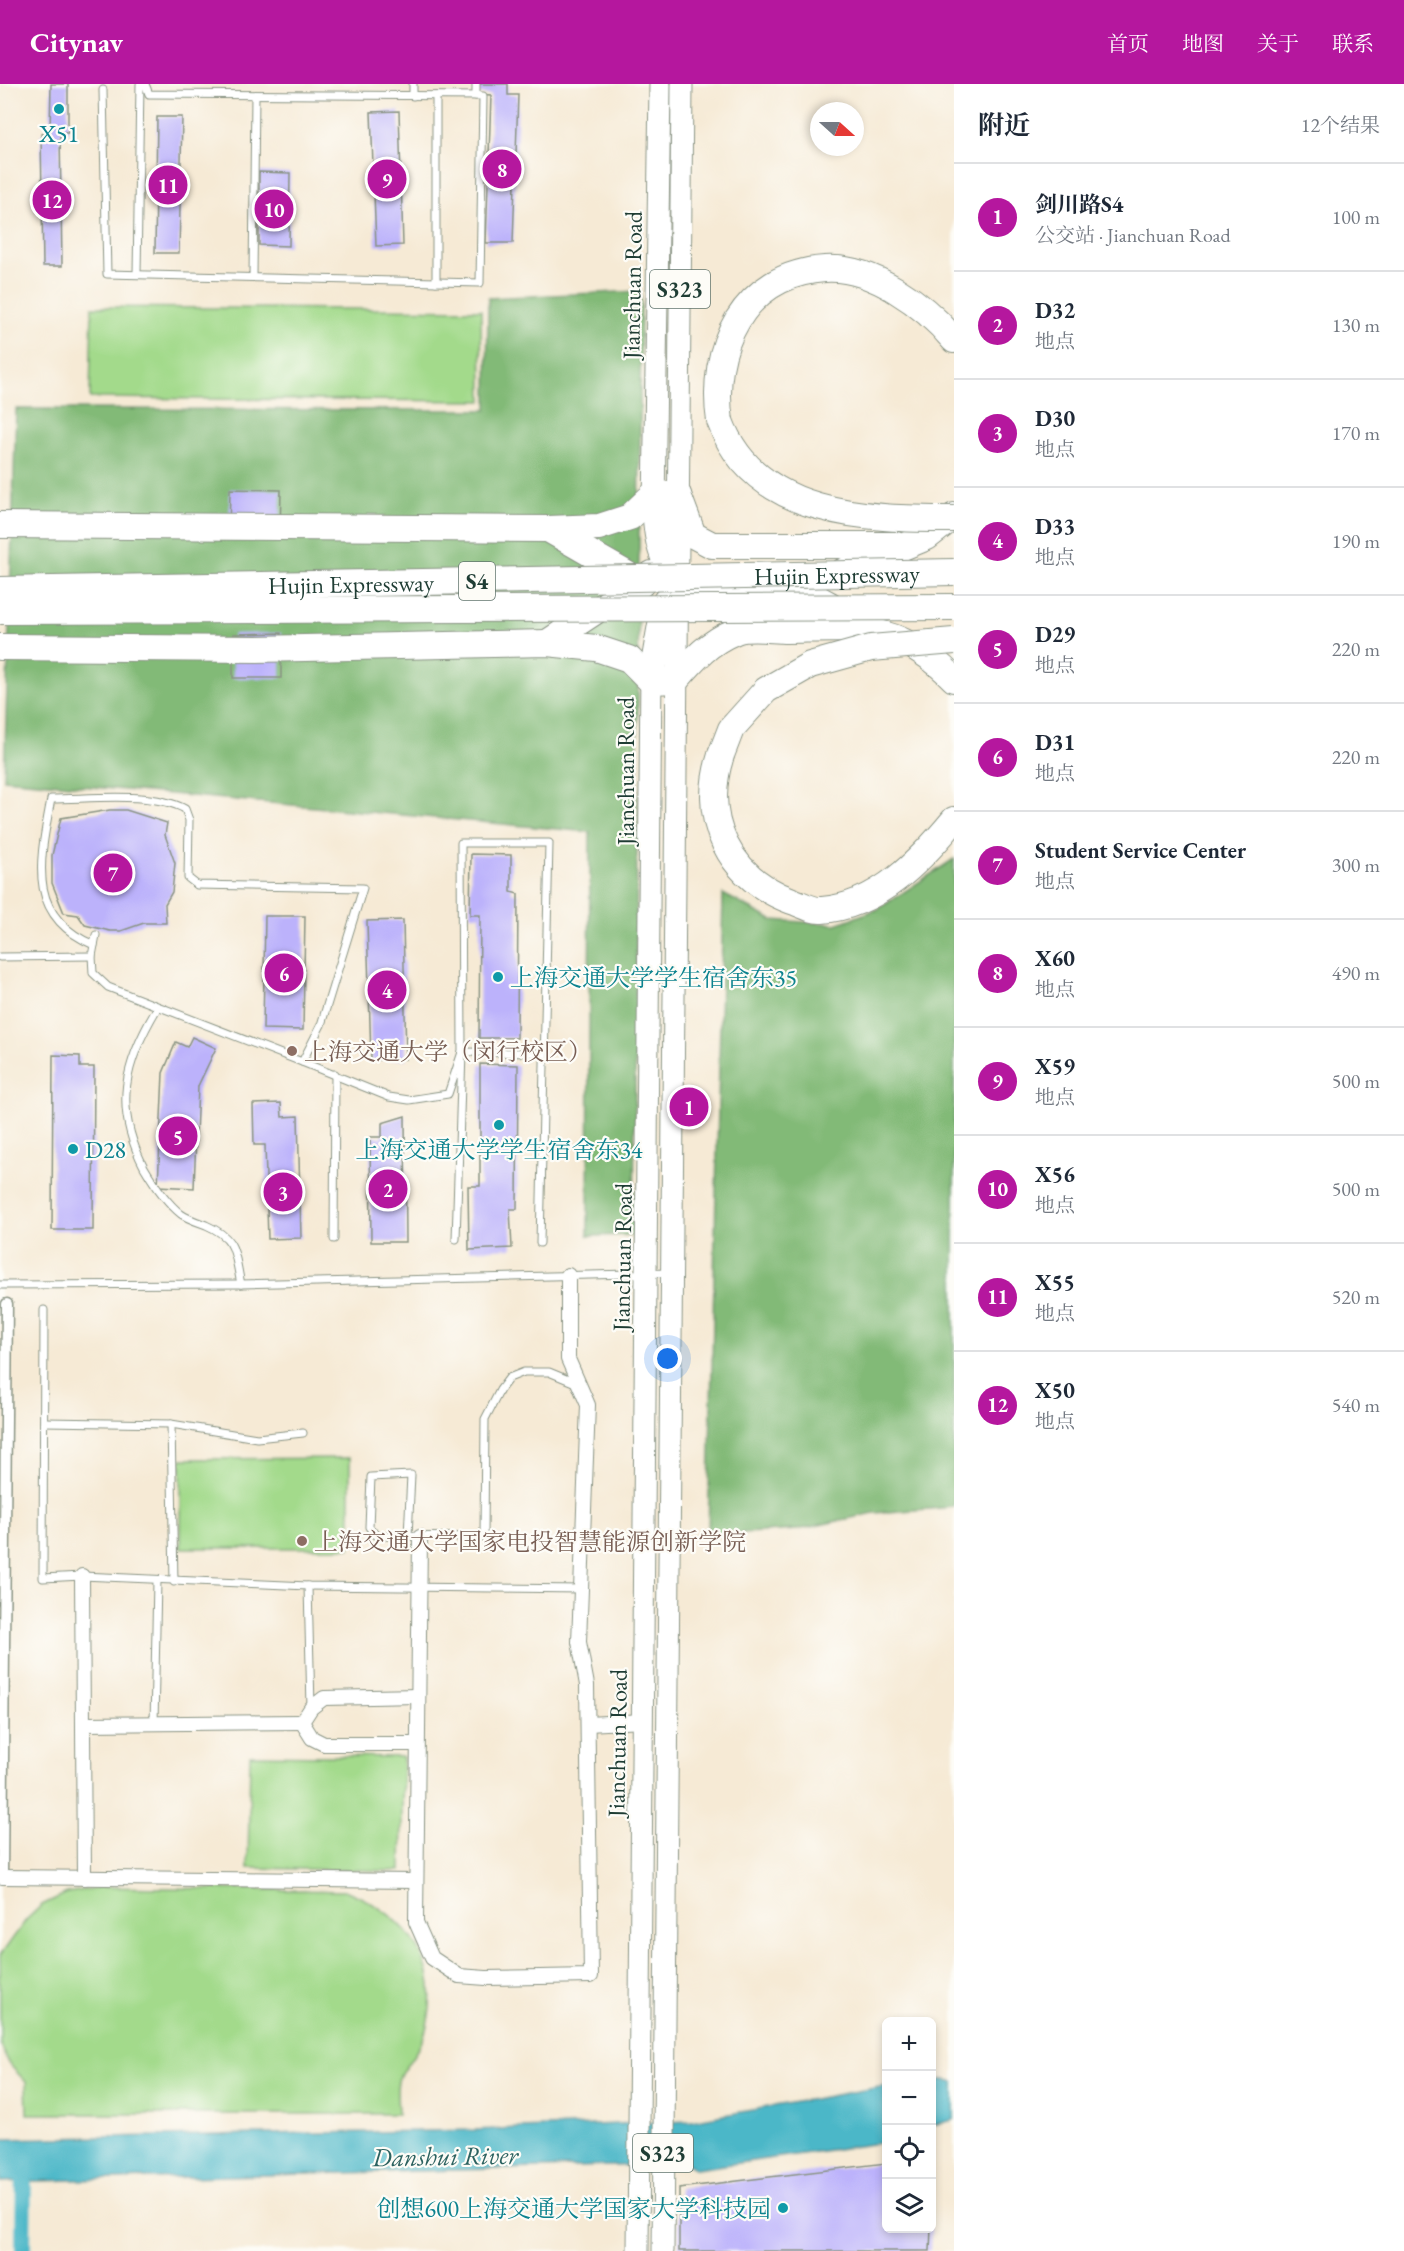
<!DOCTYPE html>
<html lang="zh">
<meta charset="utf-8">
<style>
body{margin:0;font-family:"EB Garamond","Noto Serif SC",serif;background:#f2f2f3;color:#1f2937}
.controls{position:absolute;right:18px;bottom:18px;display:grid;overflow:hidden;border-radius:9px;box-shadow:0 3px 9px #0003}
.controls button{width:54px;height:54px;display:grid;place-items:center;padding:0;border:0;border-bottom:2px solid #e0e1e3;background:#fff;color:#1f2937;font:30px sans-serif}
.compass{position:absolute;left:810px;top:18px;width:54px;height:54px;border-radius:50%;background:#fff;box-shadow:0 3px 9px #0003;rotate:111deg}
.you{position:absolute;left:668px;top:1275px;width:21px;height:21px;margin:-15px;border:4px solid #fff;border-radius:50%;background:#1a73e8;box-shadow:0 0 0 9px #1a73e833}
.badge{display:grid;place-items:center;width:39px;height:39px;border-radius:50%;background:#b5179e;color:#fff;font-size:20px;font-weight:700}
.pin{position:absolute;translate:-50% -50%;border:3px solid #fff;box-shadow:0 2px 6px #0006}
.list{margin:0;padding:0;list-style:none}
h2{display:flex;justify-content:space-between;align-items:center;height:78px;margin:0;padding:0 24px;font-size:26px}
h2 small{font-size:20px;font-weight:400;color:#747a83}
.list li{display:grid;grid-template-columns:39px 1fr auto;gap:18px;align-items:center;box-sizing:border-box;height:108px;padding:0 24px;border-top:2px solid #e0e1e3}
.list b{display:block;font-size:22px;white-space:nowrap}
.list p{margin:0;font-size:20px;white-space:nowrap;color:#747a83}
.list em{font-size:20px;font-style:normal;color:#747a83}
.icon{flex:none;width:33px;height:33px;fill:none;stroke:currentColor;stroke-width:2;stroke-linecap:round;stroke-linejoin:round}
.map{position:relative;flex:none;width:954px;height:2167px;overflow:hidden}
header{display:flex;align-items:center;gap:36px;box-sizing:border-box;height:84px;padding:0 30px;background:#b5179e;color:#fff}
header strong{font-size:28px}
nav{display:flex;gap:33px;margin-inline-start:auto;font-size:21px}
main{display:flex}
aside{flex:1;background:#fff}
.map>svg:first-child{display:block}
.green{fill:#a3da8b;stroke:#618c60;stroke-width:1.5}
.forest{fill:#82ba77;stroke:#507c56;stroke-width:1.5}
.water{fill:#4cb7c8;stroke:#367a7e;stroke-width:1.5}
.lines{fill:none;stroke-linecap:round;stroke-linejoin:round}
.canal{stroke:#4cb7c8;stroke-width:16}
.building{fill:#bcb2fb}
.service-casing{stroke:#8a9484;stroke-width:9}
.pedestrian-casing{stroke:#8a9484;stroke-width:13}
.minor-casing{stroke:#8a9484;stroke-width:16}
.primary-casing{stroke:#8a9484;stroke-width:23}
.motorway-casing{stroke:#8a9484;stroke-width:28}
.service{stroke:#fff;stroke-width:7}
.pedestrian{stroke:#fff;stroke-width:10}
.minor{stroke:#fff;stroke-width:14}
.primary{stroke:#fff;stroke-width:21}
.motorway{stroke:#fff;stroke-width:26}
.motorway-bridge-casing{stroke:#8a9484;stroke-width:28;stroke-linecap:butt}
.motorway-bridge{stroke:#fff;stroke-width:26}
.culture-dot{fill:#0f9aa8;stroke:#fdfcf7;stroke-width:2}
.education-dot{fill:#8d6e63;stroke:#fdfcf7;stroke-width:2}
.labels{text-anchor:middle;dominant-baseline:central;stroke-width:4.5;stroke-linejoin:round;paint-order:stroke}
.shield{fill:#fdfcf7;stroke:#62766e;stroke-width:1.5}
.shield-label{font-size:22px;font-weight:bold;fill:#1f3d34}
.culture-label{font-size:24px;fill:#0d838f;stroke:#fdfcf7}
.street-label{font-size:24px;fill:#1f3d34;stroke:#fdfcf7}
.education-label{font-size:24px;fill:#785e54;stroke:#fdfcf7;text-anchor:start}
.water-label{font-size:26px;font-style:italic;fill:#2c6260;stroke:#fdfcf7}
</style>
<header>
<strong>Citynav</strong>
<nav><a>首页</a><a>地图</a><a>关于</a><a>联系</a></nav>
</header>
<main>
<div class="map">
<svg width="954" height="2167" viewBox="0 0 954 2167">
<rect width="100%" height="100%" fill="#fdfcf7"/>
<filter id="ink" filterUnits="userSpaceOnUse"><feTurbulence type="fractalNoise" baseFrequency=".0167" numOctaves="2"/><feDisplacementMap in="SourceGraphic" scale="12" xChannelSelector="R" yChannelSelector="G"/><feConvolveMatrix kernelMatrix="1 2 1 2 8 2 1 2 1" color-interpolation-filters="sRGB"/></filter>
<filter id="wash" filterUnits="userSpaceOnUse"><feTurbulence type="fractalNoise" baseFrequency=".008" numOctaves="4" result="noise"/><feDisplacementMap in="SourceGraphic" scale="24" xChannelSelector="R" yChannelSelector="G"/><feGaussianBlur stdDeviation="1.35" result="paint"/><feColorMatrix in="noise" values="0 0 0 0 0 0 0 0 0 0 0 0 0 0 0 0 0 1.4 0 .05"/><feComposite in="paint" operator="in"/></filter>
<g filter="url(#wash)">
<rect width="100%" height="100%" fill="#f6ead5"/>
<g class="green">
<path d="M92,223l389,3 1,91 -392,-3z"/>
<path d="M350,1374v90h-169v-89z"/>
<path d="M250,1671l153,2 -2,114 -153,-3z"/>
<path d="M100,1803l247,4c65,27 100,77 76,148 -6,14 -17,25 -24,39 -4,9 -1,26 -1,36h-371l-1,-32 -16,-17 -10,-21v-88l26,-36 16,-15 25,-12z"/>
</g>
<g class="forest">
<path d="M641,207l-7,944 -46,1 2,-404 -586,-53 12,-370 471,1 1,-112z"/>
<path d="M954,775v648l-80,6 -77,17 -89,5 15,-641 49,26 64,4 42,-15z"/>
</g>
<g class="water">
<path d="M932,1995l22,2v39l-22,5z"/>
<path d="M886,2002v56l-190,27 -9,-5 -687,18v-43l474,-9 217,-9z"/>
</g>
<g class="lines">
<path class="canal" d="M23,2167l1,-90"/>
</g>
<g id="blocks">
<g class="building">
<path d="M51,0h17v49h-8l2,133h-19l-2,-132 9,-1z"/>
<path d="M478,0h30v11h10l-5,148h-27l5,-148 -13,-1z"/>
<path d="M399,27l4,134 -27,1 -5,-134z"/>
<path d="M157,33h25l-3,136h-24z"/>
<path d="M259,88l31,1 -1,73 -30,-1z"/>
<path d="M230,405l51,1 -1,45 -51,-1z"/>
<path d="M281,549v45h-48v-44z"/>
<path d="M110,726h16l41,13 -2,12 10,28 -3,29 -7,12 1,19h-22l-23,8h-11l-25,-6 -7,-10 -14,-2 -12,-30v-28l9,-37z"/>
<path d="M471,770l40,1v37l7,2 -1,144h-38l1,-123h-10z"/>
<path d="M265,832h40l-2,114 -40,-1z"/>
<path d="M403,836l3,139 -35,1 -4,-139z"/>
<path d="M192,953l24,11 -18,38 -4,102 -36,-2 5,-113 13,-31 11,5z"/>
<path d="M53,971l27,1v11h14l-1,163h-41z"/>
<path d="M480,980l38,1 -1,144h-7l2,39 -43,2 -1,-64h12z"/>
<path d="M281,1019l1,14 16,-1 3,122 -33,1 -3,-94h-11l-1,-41z"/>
<path d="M405,1032l1,126h-35l-1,-105h12v-14z"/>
<path d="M886,2079v65h45l-1,23h-251v-63z"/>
</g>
</g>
</g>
<g filter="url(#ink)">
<use href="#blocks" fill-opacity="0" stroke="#8a9484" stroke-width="1.5"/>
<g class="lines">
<g class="service-casing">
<g id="service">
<path d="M413,0v12"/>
<path d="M103,6l4,184 373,9 3,-187 -334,-2 -4,-10"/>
<path d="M476,12v-12"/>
<path d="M137,190l3,-190"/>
<path d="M253,193l2,-182"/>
<path d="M436,198v-186"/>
<path d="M96,851l-4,21 1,17 15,14 194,75"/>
<path d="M94,861c-69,-29 -54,-85 -43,-146 39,0 100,-8 134,10l4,11 -1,58 9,7 166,3 -42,137 -19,37 87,35 20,3 39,-6 14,-42"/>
<path d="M0,873l92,-1"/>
<path d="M158,923c-34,56 -45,100 -14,160 10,17 22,35 37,47 7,5 17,8 25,11 32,14 28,28 35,59"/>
<path d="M462,968l80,1"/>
<path d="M334,1155l1,-165"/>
<path d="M456,1155l6,-187 -1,-209h88l-9,400"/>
<path d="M0,1201l241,-1 428,-11"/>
<path d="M44,1226l-1,268 39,-2 226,10 273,3"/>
<path d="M45,1338l126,2 86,14 46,-5"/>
<path d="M171,1340l3,158"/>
<path d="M408,1452l3,-61 -40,2 -2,50 8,9 107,1 1,-118 15,-29 9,-12 15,-6h25l29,12"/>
<path d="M308,1502l3,122"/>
<path d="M154,1640l3,-143"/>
</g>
</g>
<g class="pedestrian-casing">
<path id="pedestrian" d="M2,1793l5,-573"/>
</g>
<g class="minor-casing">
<g id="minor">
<path d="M420,1453l-4,385 16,36 27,18 27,2 105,-2 -4,-291 -8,-43 9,-237 -20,-46v-84"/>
<path d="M82,1492l2,302"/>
<path d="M302,1638l9,-14 13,-10 94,-2"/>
<path d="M302,1638l10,16 12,6h93"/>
<path d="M83,1640l219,-2"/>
<path d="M588,1640l55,-3"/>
<path d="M2,1793l414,4"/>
</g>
</g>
<g class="primary-casing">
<g id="primary">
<path d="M654,425l6,-425"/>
<path d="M638,2167l13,-1585"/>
<path d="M663,2167l19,-2167"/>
</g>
</g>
<g class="motorway-casing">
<g id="motorway">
<path d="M720,337c-11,-72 23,-147 105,-152 47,-3 100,36 129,71"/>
<path d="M654,410c2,23 2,47 12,68 20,39 98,25 134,30 13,2 27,12 38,17"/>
<path d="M678,411l15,40 19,10h184"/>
<path d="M0,441l548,4 51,-2 31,-10 24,-23 24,1"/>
<path d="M548,445l94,54"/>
<path d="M842,488l85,-35 27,-21"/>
<path d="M547,559l105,-69"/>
<path d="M0,563l257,2 290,-6 49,5 33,11 22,22 25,-1c19,-22 33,-38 60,-49 13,-5 36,-1 50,-1 73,-1 113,-8 168,49"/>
<path d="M651,597l14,-79 12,-11 36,-14"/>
<path d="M721,671c-21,65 8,123 71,146 9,3 21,10 30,9 56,-4 99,-50 132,-90"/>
</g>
</g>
<use href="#service" class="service"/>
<use href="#pedestrian" class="pedestrian"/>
<use href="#minor" class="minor"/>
<use href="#primary" class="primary"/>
<use href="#motorway" class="motorway"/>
<g class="motorway-bridge-casing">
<g id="motorway-bridge">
<path d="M720,337c35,96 148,98 234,98"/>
<path id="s1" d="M0,506l954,-18"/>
<path d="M0,527l954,-4"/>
<path d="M721,671l10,-26 35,-39 44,-25 61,-17 83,-7"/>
</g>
</g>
<use href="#motorway-bridge" class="motorway-bridge"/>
</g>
</g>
<g class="culture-dot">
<circle cx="59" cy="25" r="6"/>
<circle cx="498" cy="893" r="6"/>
<circle cx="499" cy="1041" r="6"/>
<circle cx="73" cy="1065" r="6"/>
<circle cx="783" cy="2124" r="6"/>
</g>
<g class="education-dot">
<circle cx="292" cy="967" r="6"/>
<circle cx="302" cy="1457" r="6"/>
</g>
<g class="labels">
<g class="shield">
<rect x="650" y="186" width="60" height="38" rx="4.5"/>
<rect x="459" y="478" width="36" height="38" rx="4.5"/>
<rect x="633" y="2050" width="60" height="38" rx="4.5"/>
</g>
<g class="shield-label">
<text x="680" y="205">S323</text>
<text x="477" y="497">S4</text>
<text x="663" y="2069">S323</text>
</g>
<g class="culture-label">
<text x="59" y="49">X51</text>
<text x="510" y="893" text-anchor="start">上海交通大学学生宿舍东35</text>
<text x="85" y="1065" text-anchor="start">D28</text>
<text x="499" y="1065">上海交通大学学生宿舍东34</text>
<text x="771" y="2124" text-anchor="end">创想600上海交通大学国家大学科技园</text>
</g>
<g class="street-label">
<text transform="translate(632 201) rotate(-89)">Jianchuan Road</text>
<text stroke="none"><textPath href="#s1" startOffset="837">Hujin Expressway</textPath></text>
<text stroke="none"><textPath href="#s1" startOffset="351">Hujin Expressway</textPath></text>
<text transform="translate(625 687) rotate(-90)">Jianchuan Road</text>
<text transform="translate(622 1173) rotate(-89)">Jianchuan Road</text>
<text transform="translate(617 1659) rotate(-89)">Jianchuan Road</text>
</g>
<g class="education-label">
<text x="304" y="967">上海交通大学（闵行校区）</text>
<text x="314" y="1457">上海交通大学国家电投智慧能源创新学院</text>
</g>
<g class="water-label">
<text transform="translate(445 2072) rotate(-1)">Danshui River</text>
</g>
</g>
</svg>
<div class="controls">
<button>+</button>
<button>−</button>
<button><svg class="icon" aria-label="locate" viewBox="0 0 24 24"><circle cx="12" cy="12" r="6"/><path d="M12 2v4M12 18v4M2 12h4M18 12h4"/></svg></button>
<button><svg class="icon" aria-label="layers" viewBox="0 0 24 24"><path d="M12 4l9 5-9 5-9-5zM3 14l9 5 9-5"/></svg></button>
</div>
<svg class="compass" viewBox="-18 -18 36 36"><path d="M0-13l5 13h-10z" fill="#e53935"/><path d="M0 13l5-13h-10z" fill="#747a83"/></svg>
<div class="you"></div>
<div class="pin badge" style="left:689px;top:1023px">1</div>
<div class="pin badge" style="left:388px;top:1105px">2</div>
<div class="pin badge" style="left:283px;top:1108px">3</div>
<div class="pin badge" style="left:387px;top:906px">4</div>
<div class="pin badge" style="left:178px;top:1052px">5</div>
<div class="pin badge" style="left:284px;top:889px">6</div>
<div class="pin badge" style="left:113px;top:789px">7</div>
<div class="pin badge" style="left:502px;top:85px">8</div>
<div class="pin badge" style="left:387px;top:95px">9</div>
<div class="pin badge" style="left:274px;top:125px">10</div>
<div class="pin badge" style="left:168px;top:101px">11</div>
<div class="pin badge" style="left:52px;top:116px">12</div>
</div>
<aside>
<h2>附近<small>12个结果</small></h2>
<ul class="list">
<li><span class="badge">1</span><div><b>剑川路S4</b><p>公交站 · Jianchuan Road</p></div><em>100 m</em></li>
<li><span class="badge">2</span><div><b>D32</b><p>地点</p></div><em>130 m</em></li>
<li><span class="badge">3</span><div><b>D30</b><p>地点</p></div><em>170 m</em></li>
<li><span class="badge">4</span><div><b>D33</b><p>地点</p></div><em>190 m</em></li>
<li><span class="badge">5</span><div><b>D29</b><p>地点</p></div><em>220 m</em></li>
<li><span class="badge">6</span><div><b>D31</b><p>地点</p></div><em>220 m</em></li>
<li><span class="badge">7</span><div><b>Student Service Center</b><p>地点</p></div><em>300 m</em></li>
<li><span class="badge">8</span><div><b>X60</b><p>地点</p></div><em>490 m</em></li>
<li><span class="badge">9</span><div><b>X59</b><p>地点</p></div><em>500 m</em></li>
<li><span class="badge">10</span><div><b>X56</b><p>地点</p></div><em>500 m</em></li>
<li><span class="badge">11</span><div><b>X55</b><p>地点</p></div><em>520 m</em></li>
<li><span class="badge">12</span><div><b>X50</b><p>地点</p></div><em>540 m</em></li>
</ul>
</aside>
</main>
